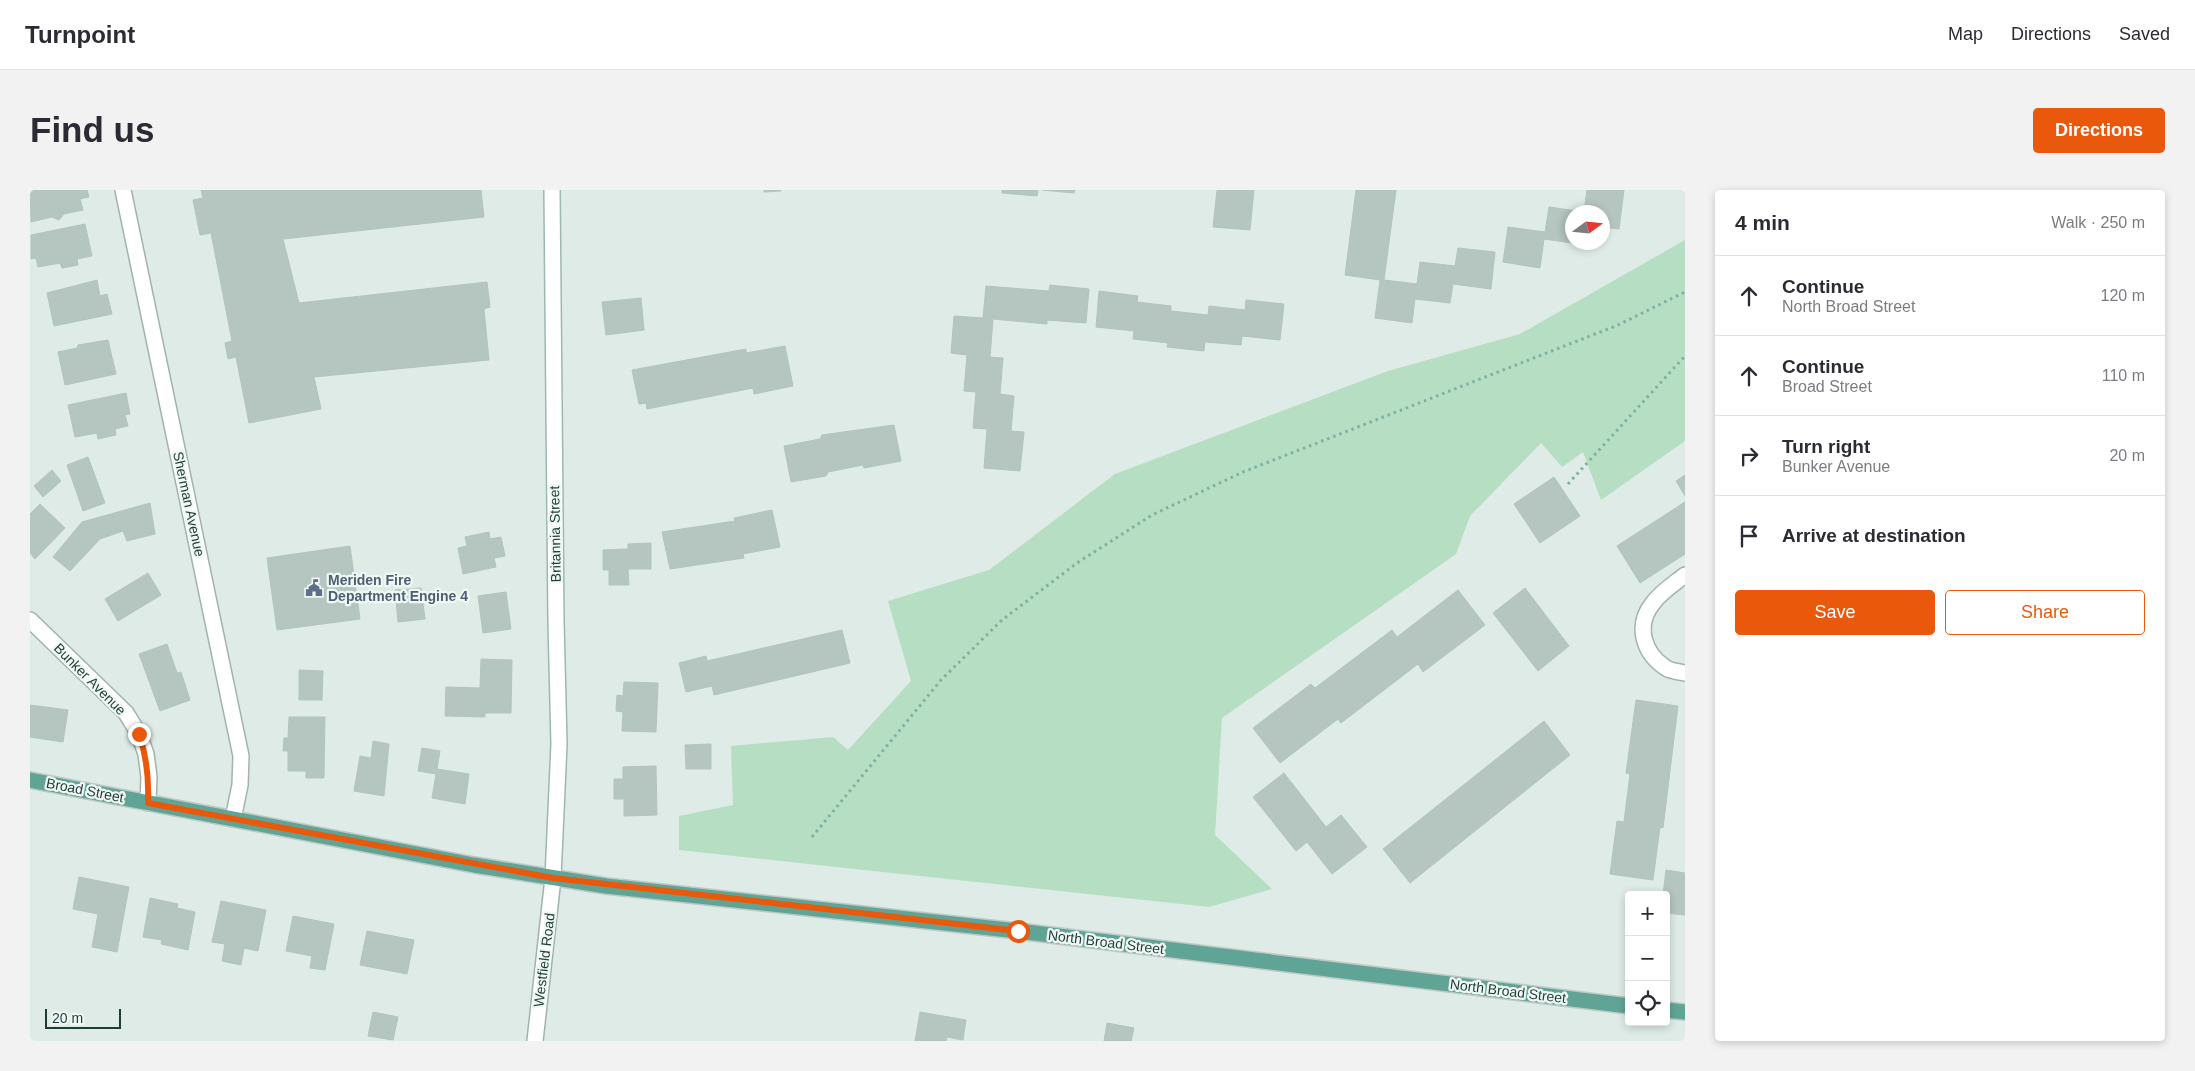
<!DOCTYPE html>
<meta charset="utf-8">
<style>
body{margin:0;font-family:Arial,sans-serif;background:#f2f2f3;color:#2b2b33}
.controls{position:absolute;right:15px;bottom:15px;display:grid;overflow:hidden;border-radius:5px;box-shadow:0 2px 8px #0003}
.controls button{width:45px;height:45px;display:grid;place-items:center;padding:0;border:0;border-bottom:1px solid #e1e1e2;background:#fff;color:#2b2b33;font:25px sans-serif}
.compass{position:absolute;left:1535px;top:15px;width:45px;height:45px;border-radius:50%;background:#fff;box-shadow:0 2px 8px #0003;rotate:75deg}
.scale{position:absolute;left:15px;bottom:12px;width:76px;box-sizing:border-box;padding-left:5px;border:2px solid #1f3c35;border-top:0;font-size:14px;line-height:18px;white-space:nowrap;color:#1f3c35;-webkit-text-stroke:4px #eff8f4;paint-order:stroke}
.stop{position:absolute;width:15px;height:15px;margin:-11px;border:4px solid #ea580c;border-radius:50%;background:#fff}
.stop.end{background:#ea580c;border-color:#fff;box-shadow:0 1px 5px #0008}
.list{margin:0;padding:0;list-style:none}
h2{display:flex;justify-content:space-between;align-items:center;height:65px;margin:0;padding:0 20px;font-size:21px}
h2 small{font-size:16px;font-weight:400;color:#7c7c81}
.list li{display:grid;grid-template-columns:32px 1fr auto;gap:15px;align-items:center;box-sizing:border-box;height:80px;padding:0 20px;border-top:1px solid #e1e1e2}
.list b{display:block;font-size:19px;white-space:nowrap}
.list p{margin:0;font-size:16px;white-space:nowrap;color:#7c7c81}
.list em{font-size:16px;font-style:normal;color:#7c7c81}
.actions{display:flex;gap:10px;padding:15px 20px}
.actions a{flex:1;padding:11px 0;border:1px solid #ea580c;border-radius:5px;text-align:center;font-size:18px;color:#ea580c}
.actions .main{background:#ea580c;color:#fff}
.icon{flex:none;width:28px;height:28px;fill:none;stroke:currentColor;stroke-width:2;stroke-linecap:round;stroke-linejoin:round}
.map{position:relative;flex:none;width:1655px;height:851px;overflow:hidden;border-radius:5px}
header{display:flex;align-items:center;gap:30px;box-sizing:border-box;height:70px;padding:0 25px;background:#fff;border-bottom:1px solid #e1e1e2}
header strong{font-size:24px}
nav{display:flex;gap:28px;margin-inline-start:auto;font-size:18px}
.intro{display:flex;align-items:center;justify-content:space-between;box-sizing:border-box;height:120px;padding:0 30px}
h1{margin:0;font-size:35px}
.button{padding:12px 22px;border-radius:5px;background:#ea580c;color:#fff;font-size:18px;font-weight:700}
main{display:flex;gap:30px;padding:0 30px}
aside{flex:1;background:#fff;border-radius:5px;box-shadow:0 2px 8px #0003}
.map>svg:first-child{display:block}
.green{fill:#b6dec2}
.building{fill:#b4c6bf;stroke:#b1c5bd}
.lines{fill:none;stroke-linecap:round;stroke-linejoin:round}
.minor-casing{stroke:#a1b3ad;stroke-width:18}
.tertiary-casing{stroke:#a1b3ad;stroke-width:18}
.secondary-casing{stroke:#9db8af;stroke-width:18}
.primary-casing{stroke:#c0c8c6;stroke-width:18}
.path{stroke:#7db1a3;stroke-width:3;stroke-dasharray:2.5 4;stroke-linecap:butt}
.minor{stroke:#fff;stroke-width:15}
.tertiary{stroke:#fff;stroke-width:15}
.secondary{stroke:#fff;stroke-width:15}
.primary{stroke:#60a495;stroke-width:15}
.route{stroke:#ea580c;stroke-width:6}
.labels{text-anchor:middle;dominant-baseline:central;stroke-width:4.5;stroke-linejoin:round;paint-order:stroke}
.street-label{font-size:14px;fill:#1f3c35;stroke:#eff8f4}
.service-label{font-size:14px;font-weight:bold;fill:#4e5e75;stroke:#eff8f4;text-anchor:start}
</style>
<header>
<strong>Turnpoint</strong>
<nav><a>Map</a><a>Directions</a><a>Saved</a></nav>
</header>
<div class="intro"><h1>Find us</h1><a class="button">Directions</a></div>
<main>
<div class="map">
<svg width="1655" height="851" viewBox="0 0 1655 851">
<rect width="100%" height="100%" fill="#deebe6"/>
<path class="green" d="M1655,50v201l-84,59 -18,-48 -21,15 -21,-24 -71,73 -14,38 -234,164 -7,117 57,54 -63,18 -530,-57v-34l54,-11 -2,-59 102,-9 15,13 63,-69 -23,-80 101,-31 126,-96 273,-103 132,-37z"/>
<g class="building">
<path d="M0,0h57l2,7 -9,2 3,11 -19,4 -5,6 -7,-3 -21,5z"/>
<path d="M171,0h280l3,27 -201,22 16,64 188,-21 3,25 -6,2 5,51 -175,17 7,32 -72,14 -13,-66 -8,2 -3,-16 7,-2 -21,-108 -11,2 -7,-35 10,-2z"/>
<path d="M734,0h17v1l-17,1z"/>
<path d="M972,0h36l-1,6 -35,-3z"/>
<path d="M1012,0h33l-1,3z"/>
<path d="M1187,0h37l-4,40 -37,-3z"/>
<path d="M1326,0h40l-12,90 33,4 3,-22 35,4 3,-18 37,4 -4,37 -38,-5 -3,19 -35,-4 -3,24 -37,-5 5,-38 -35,-5z"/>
<path d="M1557,0h37l-5,39 -17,-2v-15h-30v30l7,2 -35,-5 -4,29 -37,-6 5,-35 37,5 4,-25 35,5z"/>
<path d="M55,34l7,32 -15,3 1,6 -16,3 -2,-5 -22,4 -2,-9 -5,1v-24z"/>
<path d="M67,90l3,16 7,-2 5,20 -58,12 -7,-33z"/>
<path d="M1020,95l39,4 -3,34 -39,-3v4l-54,-5 -3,38 13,1 -3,36 14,2 -3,35 13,1 -4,39 -36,-3 3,-39 -14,-1 3,-36 -12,-1 3,-36 -16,-2 3,-37 29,2 3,-32 63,5z"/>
<path d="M1069,101l39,5 -1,6 34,4v5l37,4 1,-9 36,4 1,-10 38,4 -4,36 -38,-4 -1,9 -36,-3 -1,9 -37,-4 1,-4 -35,-4 1,-8 -38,-4z"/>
<path d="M611,108l3,32 -38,5 -4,-33z"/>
<path d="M78,150l8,34 -51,11 -7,-33 19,-4 1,-3z"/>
<path d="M755,156l8,40 -39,8 -1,-6 -106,21 -1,-6 -7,1 -7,-34 114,-21v4z"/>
<path d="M96,203l4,21 -5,1 3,11 -13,3 1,6 -18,4 -1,-6 -22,4 -7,-32z"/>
<path d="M864,235l7,36 -37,7 -1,-3 -35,7 -2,4 -35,6 -7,-36 36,-7 2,-4z"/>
<path d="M58,267l17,46 -22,8 -16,-46z"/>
<path d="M22,280l9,11 -18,16 -9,-11z"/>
<path d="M1655,285v21l-9,-15z"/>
<path d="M1524,287l26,39 -40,27 -26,-39z"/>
<path d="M1655,312v52l-45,29 -23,-37z"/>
<path d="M120,313l5,31 -28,7 -4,-10 -23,8 -30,32 -17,-14 29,-35z"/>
<path d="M10,314l25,24 -30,31 -5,-6v-39z"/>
<path d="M742,320l8,37 -37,7 1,4 -74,11 -8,-37 73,-11 -1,-3z"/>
<path d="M459,342l1,7 11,-2 4,19 -11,2 2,9 -33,7 -5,-26 9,-2 -2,-9z"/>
<path d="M621,353v26h-23l1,16h-20v-15h-6v-20l25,-1v-5z"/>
<path d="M320,356l10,73 -83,11 -10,-72z"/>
<path d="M118,383l13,22 -43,26 -13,-22z"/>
<path d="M391,398l4,31 -27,3 -3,-32z"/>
<path d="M1495,398l44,58 -31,25 -45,-58z"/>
<path d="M1428,400l27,35 -62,47 -5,-8 -77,59 -3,-4 -58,44 -27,-35 58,-44 4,4 77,-58 5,7z"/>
<path d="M476,402l5,37 -28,4 -5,-37z"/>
<path d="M812,440l8,33 -136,32 -2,-9 -26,6 -7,-29 27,-7 1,5z"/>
<path d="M137,454l10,29 4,-1 9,28 -30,11 -21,-57z"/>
<path d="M451,469l31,1 -1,53h-26v4l-40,-1 1,-29 34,1z"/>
<path d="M269,480l24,1 -1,29h-23z"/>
<path d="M594,492l34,1 -2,49 -34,-1 1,-19 -7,-1 1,-16 6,1z"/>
<path d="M1606,510l42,6 -15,122 -3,-1 -7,53 -43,-6 7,-53 7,1 6,-48 -4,-1z"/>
<path d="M0,515l38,5 -5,32 -33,-5z"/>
<path d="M259,527h36l-1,61h-18v-7h-18v-20h-5l1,-13h4z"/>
<path d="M1514,531l26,34 -160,128 -27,-34z"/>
<path d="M343,551l16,3 -5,52 -30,-5 6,-35 11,2z"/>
<path d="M681,554v25h-25l-1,-24z"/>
<path d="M392,558l18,3 -3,18 32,5 -4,30 -33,-6 4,-24 -18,-3z"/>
<path d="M626,576l1,49 -33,1v-17h-10v-20h9v-12z"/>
<path d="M1254,583l42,54 15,-12 26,32 -35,27 -25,-32 -11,9 -43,-54z"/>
<path d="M1636,680l19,3v42l-19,-2v-18h-3z"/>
<path d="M49,687l50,10 -12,65 -25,-5 6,-33 -25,-5z"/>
<path d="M120,708l28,6 -1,4 18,4 -7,38 -27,-6 1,-4 -19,-3z"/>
<path d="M191,711l45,9 -8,41 -14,-3 -3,17 -19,-4 3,-17 -13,-2z"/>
<path d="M263,726l41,8 -9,46 -15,-2 2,-12 -26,-5z"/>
<path d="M337,741l47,9 -7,34 -47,-9z"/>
<path d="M343,822l25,5 -5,23 -25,-4z"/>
<path d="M890,822l46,8 -3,20 -16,-3 -1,4h-31z"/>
<path d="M1077,833l27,5 -3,13h-27z"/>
</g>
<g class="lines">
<g class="minor-casing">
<g id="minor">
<path d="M93,0l118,566 -1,29 -7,34"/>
<path d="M1655,385c-10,8 -24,17 -32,28 -18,22 -10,50 13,65 5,3 13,4 19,5"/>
</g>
</g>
<g class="tertiary-casing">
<g id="tertiary">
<path d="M0,430l96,93 13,21 7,20 3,23 -1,26"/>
<path d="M505,851l18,-163"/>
</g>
</g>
<g class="secondary-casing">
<path id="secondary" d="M522,0l4,431 3,123 -6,134"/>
</g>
<g class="primary-casing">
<g id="primary">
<path d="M0,590l444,85 132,21 412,45 611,75"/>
<path d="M1636,820l19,2"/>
</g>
</g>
<g class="path">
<path d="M1538,294l117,-128"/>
<path d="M782,647l129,-157 61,-60 75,-57 75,-48 91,-43 375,-147 67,-33"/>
</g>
<use href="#minor" class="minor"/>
<use href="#tertiary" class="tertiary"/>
<use href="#secondary" class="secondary"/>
<use href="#primary" class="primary"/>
</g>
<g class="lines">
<path class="route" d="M109,544c8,23 10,44 9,69l405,75 465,53"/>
</g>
<defs>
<g id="civic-bare" transform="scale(1.35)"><path d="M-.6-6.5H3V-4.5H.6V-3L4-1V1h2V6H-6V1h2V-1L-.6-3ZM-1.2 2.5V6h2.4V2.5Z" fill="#5c6f8a" stroke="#eff8f4" stroke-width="2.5" paint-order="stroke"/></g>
</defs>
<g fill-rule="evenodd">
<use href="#civic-bare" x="284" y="398"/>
</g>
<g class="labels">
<g class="street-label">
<text transform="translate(159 314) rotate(78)">Sherman Avenue</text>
<text transform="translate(525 344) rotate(-91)">Britannia Street</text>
<text transform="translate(60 489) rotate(45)">Bunker Avenue</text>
<text transform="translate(55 600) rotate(11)">Broad Street</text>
<text transform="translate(1076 752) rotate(7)">North Broad Street</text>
<text transform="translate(514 770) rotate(-83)">Westfield Road</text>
<text transform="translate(1478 801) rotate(7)">North Broad Street</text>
</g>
<g class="service-label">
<text x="298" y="390">Meriden Fire<tspan x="298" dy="16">Department Engine 4</tspan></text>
</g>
</g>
</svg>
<div class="controls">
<button>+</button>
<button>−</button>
<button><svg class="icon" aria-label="locate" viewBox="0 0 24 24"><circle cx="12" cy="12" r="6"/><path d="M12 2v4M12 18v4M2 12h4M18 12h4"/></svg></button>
</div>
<svg class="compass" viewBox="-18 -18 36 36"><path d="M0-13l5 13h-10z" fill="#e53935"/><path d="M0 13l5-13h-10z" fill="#7c7c81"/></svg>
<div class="scale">20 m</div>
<div class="stop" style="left:988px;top:741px"></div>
<div class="stop end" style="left:109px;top:544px"></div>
</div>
<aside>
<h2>4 min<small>Walk · 250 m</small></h2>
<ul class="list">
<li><svg class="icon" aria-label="ahead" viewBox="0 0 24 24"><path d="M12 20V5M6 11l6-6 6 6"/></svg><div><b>Continue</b><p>North Broad Street</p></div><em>120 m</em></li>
<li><svg class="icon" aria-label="ahead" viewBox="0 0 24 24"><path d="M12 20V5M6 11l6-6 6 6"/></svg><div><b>Continue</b><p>Broad Street</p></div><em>110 m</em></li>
<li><svg class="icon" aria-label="right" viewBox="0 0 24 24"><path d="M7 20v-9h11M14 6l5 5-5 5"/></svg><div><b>Turn right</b><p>Bunker Avenue</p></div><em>20 m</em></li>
<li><svg class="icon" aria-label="arrive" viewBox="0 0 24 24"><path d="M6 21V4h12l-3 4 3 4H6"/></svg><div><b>Arrive at destination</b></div></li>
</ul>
<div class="actions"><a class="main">Save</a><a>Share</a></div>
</aside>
</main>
